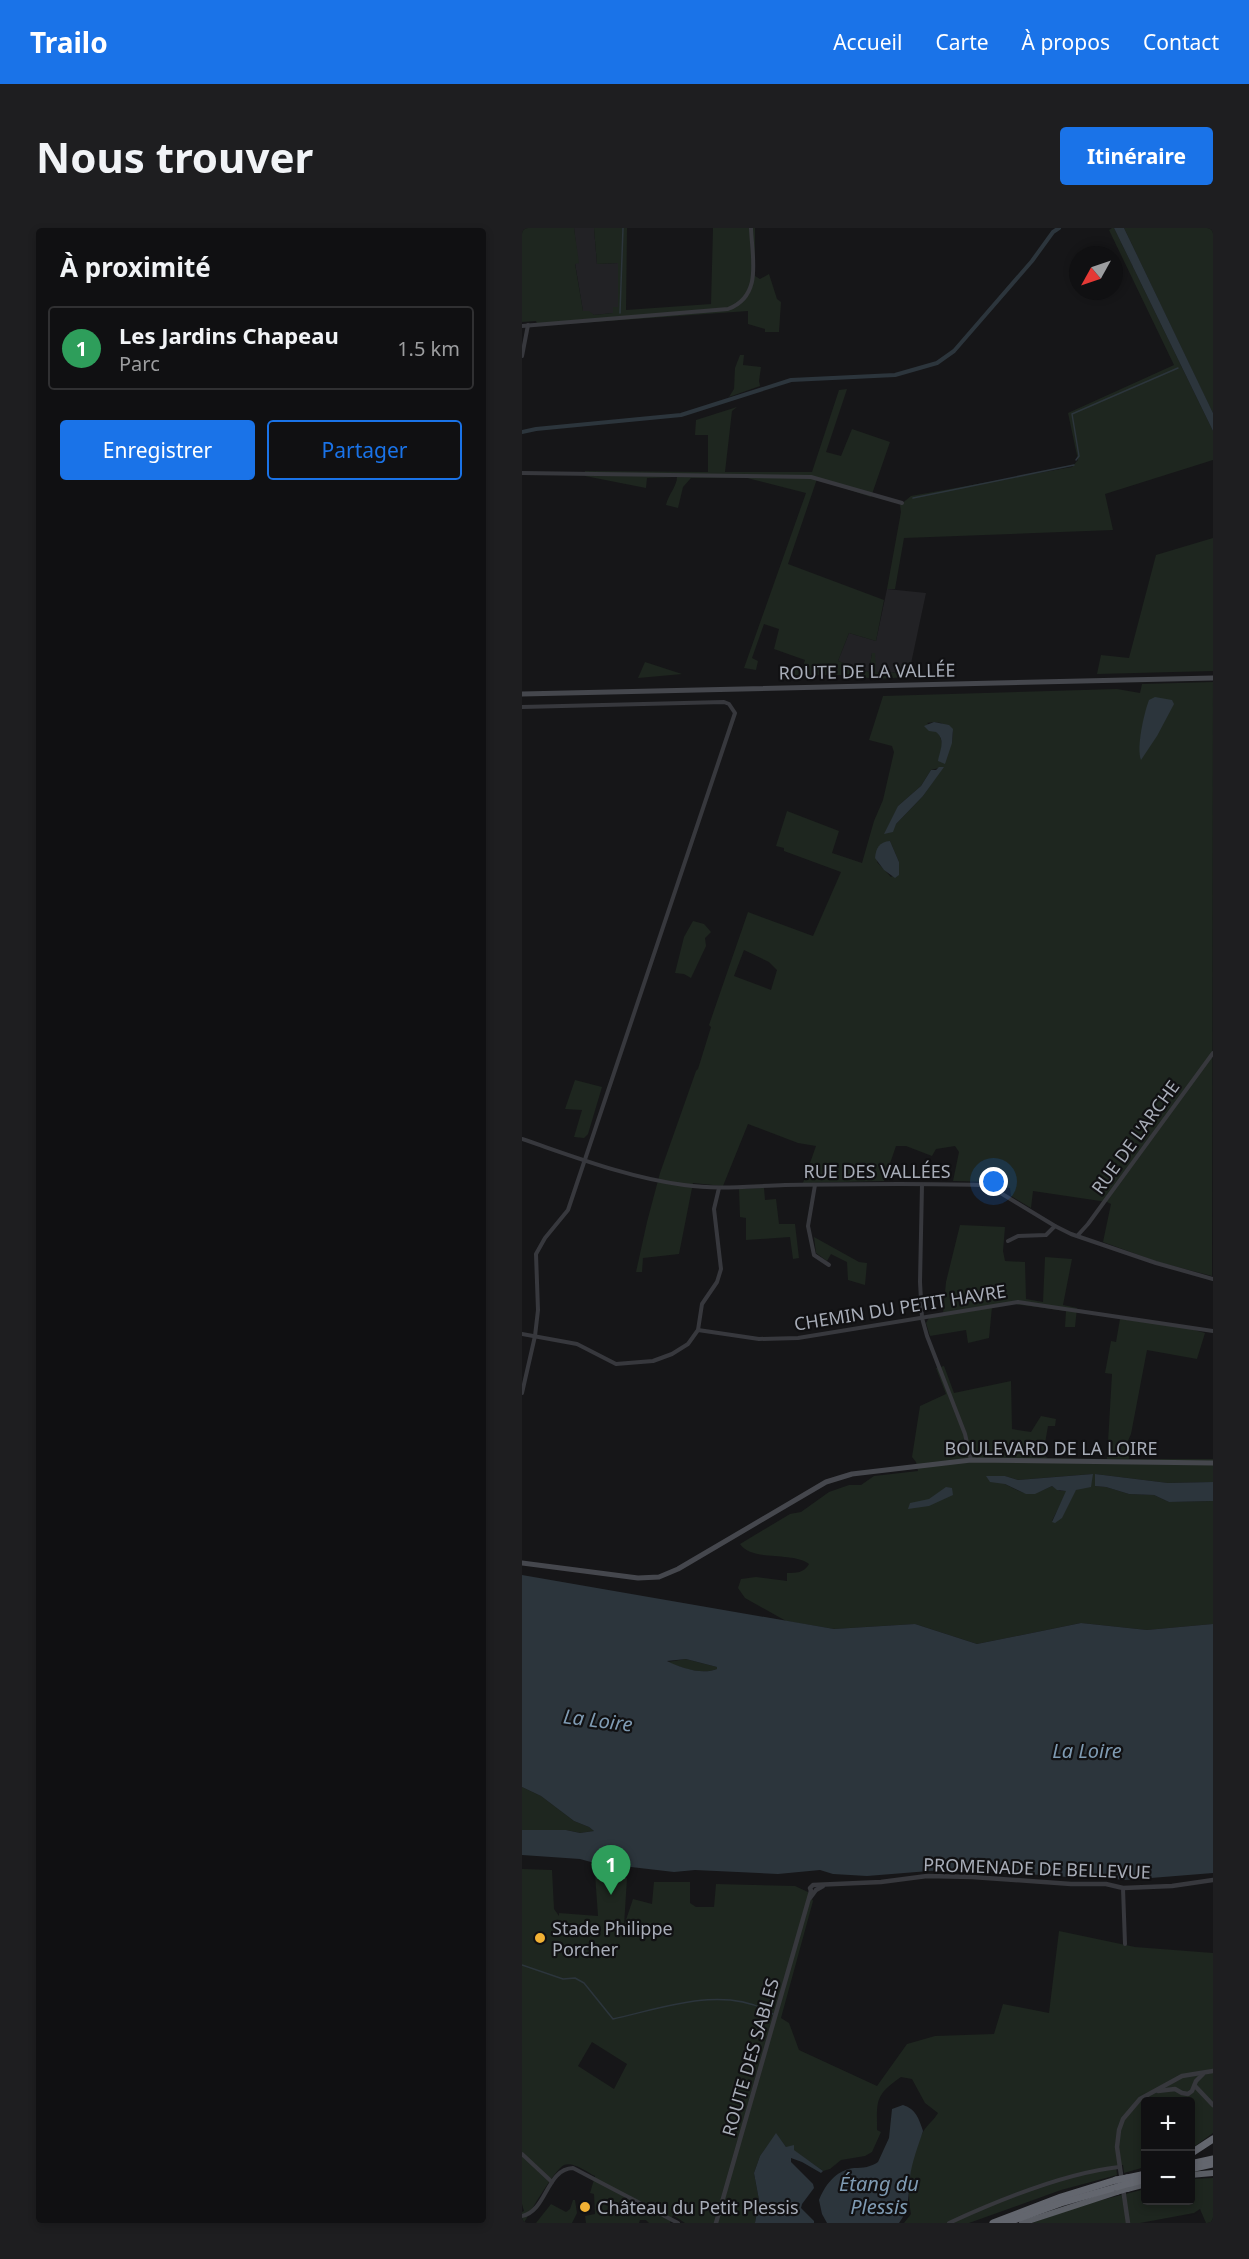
<!DOCTYPE html>
<html lang="fr">
<meta charset="utf-8">
<style>
body{margin:0;font-family:"Noto Sans",sans-serif;background:#1e1e20;color:#f1f3f6}
.controls{position:absolute;right:18px;bottom:18px;display:grid;overflow:hidden;border-radius:6px;box-shadow:0 3px 9px #0003}
.controls button{width:54px;height:54px;display:grid;place-items:center;padding:0;border:0;border-bottom:2px solid #303032;background:#101012;color:#f1f3f6;font:30px sans-serif}
.compass{position:absolute;left:547px;top:18px;width:54px;height:54px;border-radius:50%;background:#101012;box-shadow:0 3px 9px #0003;rotate:230deg}
.you{position:absolute;left:472px;top:954px;width:21px;height:21px;margin:-15px;border:4px solid #fff;border-radius:50%;background:#1a73e8;box-shadow:0 0 0 9px #1a73e833}
.badge{display:grid;place-items:center;width:39px;height:39px;border-radius:50%;background:#1a73e8;color:#fff;font-size:20px;font-weight:700}
.pin{position:absolute;translate:-50% -50px;filter:drop-shadow(0 2px 3px #0008)}
.pin::after{content:'';position:absolute;top:32px;width:21px;height:18px;background:inherit;clip-path:polygon(0 0,100% 0,50% 100%)}
.list{margin:0;padding:0;list-style:none}
h2{display:flex;justify-content:space-between;align-items:center;height:78px;margin:0;padding:0 24px;font-size:26px}
h2 small{font-size:20px;font-weight:400;color:#9c9d9f}
.list li{display:grid;grid-template-columns:39px 1fr auto;gap:18px;align-items:center;box-sizing:border-box;height:84px;margin:0 12px 12px;padding:0 12px;border:2px solid #303032;border-radius:6px}
.list b{display:block;font-size:22px;white-space:nowrap}
.list p{margin:0;font-size:20px;white-space:nowrap;color:#9c9d9f}
.list em{font-size:20px;font-style:normal;color:#9c9d9f}
.actions{display:flex;gap:12px;padding:18px 24px}
.actions a{flex:1;padding:14px 0;border:2px solid #1a73e8;border-radius:6px;text-align:center;font-size:21px;color:#1a73e8}
.actions .main{background:#1a73e8;color:#fff}
.map{position:relative;flex:none;width:691px;height:1995px;overflow:hidden;border-radius:6px}
header{display:flex;align-items:center;gap:36px;box-sizing:border-box;height:84px;padding:0 30px;background:#1a73e8;color:#fff}
header strong{font-size:28px}
nav{display:flex;gap:33px;margin-inline-start:auto;font-size:21px}
.intro{display:flex;align-items:center;justify-content:space-between;box-sizing:border-box;height:144px;padding:0 36px}
h1{margin:0;font-size:42px}
.button{padding:15px 27px;border-radius:6px;background:#1a73e8;color:#fff;font-size:21px;font-weight:700}
main{display:flex;gap:36px;padding:0 36px}
aside{flex:1;background:#101012;border-radius:6px;box-shadow:0 3px 9px #0003}
.map>svg:first-child{display:block}
.built{fill:#222225}
.green{fill:#1e261f;fill-rule:evenodd}
.water{fill:#2c353c;fill-rule:evenodd}
.lines{fill:none;stroke-linecap:round;stroke-linejoin:round}
.stream{stroke:#2c353c;stroke-width:1.5}
.canal{stroke:#2c353c;stroke-width:4}
.minor{stroke:#37383d;stroke-width:4}
.tertiary{stroke:#37383d;stroke-width:4.5}
.secondary{stroke:#45474d;stroke-width:5}
.trunk{stroke:#5b5e65;stroke-width:6}
.motorway{stroke:#63666e;stroke-width:7}
.trunk-bridge{stroke:#5b5e65;stroke-width:6}
.motorway-bridge{stroke:#63666e;stroke-width:7}
.poi-dot{fill:#f2b134;stroke:#111113;stroke-width:2}
.labels{text-anchor:middle;dominant-baseline:central;stroke-width:4.5;stroke-linejoin:round;paint-order:stroke}
.street-label{font-size:18px;fill:#a8adb8;stroke:#111113}
.poi-label{font-size:18px;fill:#a8adb8;stroke:#111113;text-anchor:start}
.water-label{font-size:20px;font-style:italic;fill:#7f9bb3;stroke:#111113}
</style>
<header>
<strong>Trailo</strong>
<nav><a>Accueil</a><a>Carte</a><a>À propos</a><a>Contact</a></nav>
</header>
<div class="intro"><h1>Nous trouver</h1><a class="button">Itinéraire</a></div>
<main>
<aside>
<h2>À proximité<small></small></h2>
<ul class="list">
<li><span class="badge" style="background:#2e9e5b">1</span><div><b>Les Jardins Chapeau</b><p>Parc</p></div><em>1.5 km</em></li>
</ul>
<div class="actions"><a class="main">Enregistrer</a><a>Partager</a></div>
</aside>
<div class="map">
<svg width="691" height="1995" viewBox="0 0 691 1995">
<rect width="100%" height="100%" fill="#161618"/>
<g class="built">
<path d="M52,0h20l3,36 21,-1v44l-4,6 -20,2 -11,-4 -8,-48h3z"/>
<path d="M365,361l39,4 -17,80 -34,-1v-19h-3l-3,19 -31,-11 11,-28 27,8z"/>
</g>
<g class="green">
<path d="M0,0h52l5,35 -4,1 8,47h6l5,4 19,-2v-6h5v-44l-21,1 -3,-36h33l-1,82 85,-6 2,-76h42v48l5,3 9,-5 8,25 4,3 -2,30h-14v-3l-17,-5v-13l-210,15 -2,-5 -14,1z"/>
<path d="M590,0h2l99,203v29l-108,34 8,36 -209,8 -9,51h-8l14,-77 -1,-7 11,-9 161,-29 6,-7 -10,-47 106,-48 -65,-135z"/>
<path d="M602,0h89v185l-9,-18z"/>
<path d="M218,127h4l-1,10 18,2 -2,14 1,5 -31,11 5,-8 1,-21z"/>
<path d="M325,161l-21,63 15,4 11,-27 38,13 -19,55 -54,-18 -29,85 96,36 -8,41 -27,-8 -11,28 31,11 3,-19h3l1,19 33,1 -1,4 -32,2 -29,-4h-55l-10,-3 17,-6 4,1 2,-7 -31,-11 5,-20 -15,-5 -12,34 6,3 -2,9 -12,-2 62,-175 -59,-15h-56l-8,9 -5,21 -12,-3c2,-10 11,-19 11,-28l-30,1 -1,10 -61,-12v-5l123,1v-37h-13l1,-15 41,-13 -5,4 -7,61h87l27,-82z"/>
<path d="M691,310v133l-116,3 4,-19 28,3 27,-103z"/>
<path d="M123,434l37,12 -44,4z"/>
<path d="M691,454l-1,594 -54,-14 -55,-20 8,-38 -4,-2 -74,-11 -2,17 -20,-12 -1,-8 -17,-2 -3,-4 -37,-1 6,-29 -4,-6 -19,3 -4,7 -26,-10h-10l-12,35 -81,2 13,-37 -18,-3 -50,-19 -25,62 -30,-3 -14,71 -36,4 -1,14h-6l11,-50 13,-49 36,-102 2,-2 13,-42 -2,-2 39,-113 65,24 28,-64 -57,-21v-3l-8,-2 11,-35 52,20 -7,22 30,10 12,-42 9,-21 11,-48 -2,-6 -23,-6 14,-44 234,-7 23,4 2,-9zM412,494l7,1 12,9 -1,11h-10l-3,-10 -12,-10zM421,539l-20,29 -27,28 2,-18 23,-20 10,-16zM368,613l9,21v9l-8,6 -14,-15zM222,722l25,12 8,8 -6,20 -37,-14z"/>
<path d="M171,693l11,3 7,8 -6,6 1,8 -15,32 -7,-4 -9,-1 9,-36z"/>
<path d="M53,852l27,7 -14,47 -4,4 -10,-1 8,-27 -17,-1z"/>
<path d="M242,960l1,12 11,-1 3,25h16l4,34 -6,1 -3,-22 -44,3v-22l-6,-1 -1,-28z"/>
<path d="M438,997l45,2 -2,24 2,10 20,1 1,37 17,3 2,-45 27,2 -9,46 14,3 -2,19h-10l1,-16 -52,-7 -22,3 -3,31 -21,5 -2,-13 -36,6 -4,-13 3,-5 14,-4 3,-32z"/>
<path d="M292,1009l45,25 8,1 -2,22 -17,-5 -1,-18 -16,-8 -4,7 -11,-8z"/>
<path d="M598,1091l63,8 22,6 -8,26 -50,-9 -16,84 -4,9 2,16h84v23l-45,1 -73,-9v12l11,1 23,7 25,1 15,7 44,-1v123l-66,6 -66,-7 -104,21 -62,-20 -81,5 -48,-8 -41,-23 -7,-10 3,-9 15,-2 31,4v-8c9,0 17,0 22,-9 -17,-13 -57,-2 -69,-20l50,-30 11,-2 28,-20 20,-7h12l13,-9 44,-5 -2,-9 -4,-5 8,-51 26,-12 -10,-26 8,-2 10,27 57,-12 1,48 19,3 10,-16 15,3 -1,7h-7l-5,29 5,3 59,1 5,-85 -7,-1 6,-32 5,1zM570,1246c-5,7 -11,12 -17,17 -13,12 -3,21 -23,30l15,-30h-7l-8,-5c-22,10 -25,10 -47,-2v-8l13,4z"/>
<path d="M164,1431l31,8v2c-15,6 -36,-1 -50,-7z"/>
<path d="M0,1559l19,9 33,25 15,6 5,4 -14,2 -14,-3h-44z"/>
<path d="M0,1641l30,1 2,39 5,7v-3l39,3 -3,-42 32,4 -3,48 9,-27 19,5 2,-22h36v21l6,4h18l2,-23 79,2 13,6 5,9 -32,117 8,5 10,27 78,36 30,-42 28,-8 59,-2 9,-30 46,9 10,-82 76,16 78,6v180l-22,16 -1,-47h-44l-1,65 -21,6 -1,-8 -7,1 1,9 -56,15 -92,33h-65l7,-9c-5,-25 -1,-60 12,-82 4,-7 11,-12 15,-19l-13,-10 -13,-24 -11,-2c-26,18 -24,23 -24,53l4,2 -9,20 -7,4 -24,4 -11,9 -7,2 -30,-21 -7,-3 -10,-13 -16,22 -6,17 5,27 -4,23h-70l-12,-8 -3,8h-21l-3,-3h-6l-1,3h-53l-1,-7 10,-2 -1,-20 -4,-1 5,-17c-8,-4 -22,-15 -31,-11 -9,4 -34,47 -40,58h-2v-11l2,-1 -2,-7zM70,1814l35,22 -13,25 -36,-23z"/>
<path d="M691,1950v45h-7l-6,-14 -6,4 -54,10h-108l54,-19 59,-15 1,11h44l1,-21z"/>
<path d="M51,1972h2l2,13 -5,10h-36l15,-19 15,8 4,-3z"/>
</g>
<g class="water">
<path d="M592,0h10l89,185v18z"/>
<path d="M633,469l17,3 2,4 -17,32 -16,24c-5,-12 3,-47 8,-60z"/>
<path d="M412,494l15,3 4,4 -1,14 -7,21 -7,-3c2,-11 8,-21 -2,-29l-7,-1 -5,-5z"/>
<path d="M417,539h5l-21,29 -27,28 -3,8 -9,2 14,-28 23,-20 10,-16h5z"/>
<path d="M368,613l9,21v13l-4,3 -11,-8 -9,-12c1,-10 4,-16 15,-17z"/>
<path d="M571,1246l-2,13 -15,3 -14,28 -7,5 -3,-1 14,-31 -9,-1 -5,-4 -17,8h-9l-21,-10 -15,-2 -4,-6h19l13,4z"/>
<path d="M573,1246l73,9 45,-1v19l-44,1 -15,-7 -25,-1 -23,-7 -11,-1z"/>
<path d="M424,1259l6,1 1,7 -24,11 -21,3 2,-6 19,-4z"/>
<path d="M0,1347l312,54 81,-5 62,20 104,-21 66,7 66,-6v249l-87,7 -44,-4 -14,1 -114,-8 -87,7 -34,-2 -13,-4 -42,4 -83,-4 -21,2 -43,-5 -17,-6 -16,3 -18,-5 -58,-4v-25h44l14,3 14,-2 -5,-4 -15,-6 -33,-25 -19,-9zM164,1431l31,8v2c-15,6 -36,-1 -50,-8z"/>
<path d="M381,1877c13,4 16,14 20,26 -5,15 -11,31 -13,46 -2,18 0,32 -11,46h-72l-5,-9 -3,-14c6,-15 17,-30 35,-32 9,0 17,-1 24,-6l11,-24 3,-29z"/>
<path d="M254,1905l10,14 8,-2v5l29,21 -2,2 -19,-11 -11,-4v4l22,22 1,4 -12,16 -1,4 13,13v2h-59l4,-23 -5,-27 6,-17z"/>
</g>
<g class="lines">
<g class="stream">
<path d="M98,85l3,-85"/>
<path d="M554,232l3,-4 -7,-42 106,-46"/>
<path d="M391,270l161,-33"/>
<path d="M0,1737l41,14 12,-1 9,5 29,36c50,-11 113,-35 160,-5"/>
</g>
<path class="canal" d="M0,204l14,-3 145,-14 110,-35 104,-5 42,-12 17,-12 78,-90 21,-29 6,-4"/>
<g class="minor">
<path d="M0,98l206,-17c35,-13 24,-51 23,-81"/>
<path d="M0,128l6,-31"/>
<path d="M0,245l289,4 91,26"/>
<path d="M0,479l202,-5 5,2 6,9 -167,497 -23,28 -9,16 2,56 -3,26 -13,57"/>
<path d="M0,911c53,18 107,39 162,46 34,5 67,1 101,0 65,-1 131,-2 196,0l13,4 61,37 16,8 85,29 57,16"/>
<path d="M293,957l-7,41 6,29 15,10"/>
<path d="M400,957l-2,97 2,36 5,18 38,98 6,26"/>
<path d="M556,1007l10,-11 125,-171"/>
<path d="M486,1013l10,-5 28,-1 9,-9"/>
<path d="M176,1102l61,9 39,-1 220,-36 195,29"/>
<path d="M0,1106l55,10 39,20 37,-3 19,-7 16,-10 10,-14 4,-26 15,-22 4,-13 -7,-60 5,-21"/>
<path d="M601,1660l2,56"/>
<path d="M0,1926l30,28"/>
<path d="M0,1988c25,-5 24,-47 51,-48l105,55"/>
<path d="M427,1995c50,-23 115,-50 170,-56"/>
</g>
<g class="tertiary">
<path d="M289,1663l-1,-3 3,-3 68,-3 46,-6 45,1 99,7h35l17,4 49,-2 41,-6"/>
<path d="M288,1670l6,-8 7,-4"/>
<path d="M673,1858l18,19"/>
<path d="M636,1863l17,-2 7,4 6,1 4,-3 4,-10 7,-7"/>
<path d="M194,1995l95,-332"/>
<path d="M606,1995l-11,-76 2,-17 4,-11 17,-20 42,-23 31,-5"/>
</g>
<g class="secondary">
<path d="M0,466l691,-16"/>
<path d="M0,1335l116,15 21,-1 19,-8 148,-87 26,-8 119,-14 242,3"/>
</g>
<g class="trunk">
<path d="M668,1947l23,-2"/>
<path d="M605,1961l19,-5"/>
<path d="M500,1995l95,-31"/>
</g>
<g class="motorway">
<path d="M668,1926l23,-15"/>
<path d="M668,1936l23,-5"/>
<path d="M668,1941l23,-5"/>
<path d="M605,1950l19,-4"/>
<path d="M605,1956l19,-5"/>
<path d="M471,1995l68,-26 55,-17"/>
<path d="M484,1995l55,-20 56,-16"/>
</g>
<path class="trunk-bridge" d="M595,1964l10,-3"/>
<g class="motorway-bridge">
<path d="M594,1952l11,-2"/>
<path d="M595,1959l10,-3"/>
</g>
</g>
<g class="poi-dot">
<circle cx="18" cy="1710" r="6"/>
<circle cx="63" cy="1979" r="6"/>
</g>
<g class="labels">
<g class="street-label">
<text transform="translate(345 443) rotate(-1)">ROUTE DE LA VALLÉE</text>
<text transform="translate(613 909) rotate(-54)">RUE DE L'ARCHE</text>
<text x="355" y="943">RUE DES VALLÉES</text>
<text transform="translate(378 1079) rotate(-9)">CHEMIN DU PETIT HAVRE</text>
<text x="529" y="1220">BOULEVARD DE LA LOIRE</text>
<text transform="translate(515 1640) rotate(2)">PROMENADE DE BELLEVUE</text>
<text transform="translate(228 1829) rotate(-74)">ROUTE DES SABLES</text>
</g>
<g class="poi-label">
<text x="30" y="1700">Stade Philippe<tspan x="30" dy="21">Porcher</tspan></text>
<text x="75" y="1979">Château du Petit Plessis</text>
</g>
<g class="water-label">
<text transform="translate(76 1492) rotate(7)">La Loire</text>
<text x="565" y="1522">La Loire</text>
<text x="357" y="1955">Étang du<tspan x="357" dy="23">Plessis</tspan></text>
</g>
</g>
</svg>
<div class="controls">
<button>+</button>
<button>−</button>
</div>
<svg class="compass" viewBox="-18 -18 36 36"><path d="M0-13l5 13h-10z" fill="#e53935"/><path d="M0 13l5-13h-10z" fill="#9c9d9f"/></svg>
<div class="you"></div>
<div class="pin badge" style="left:89px;top:1667px;background:#2e9e5b">1</div>
</div>
</main>
